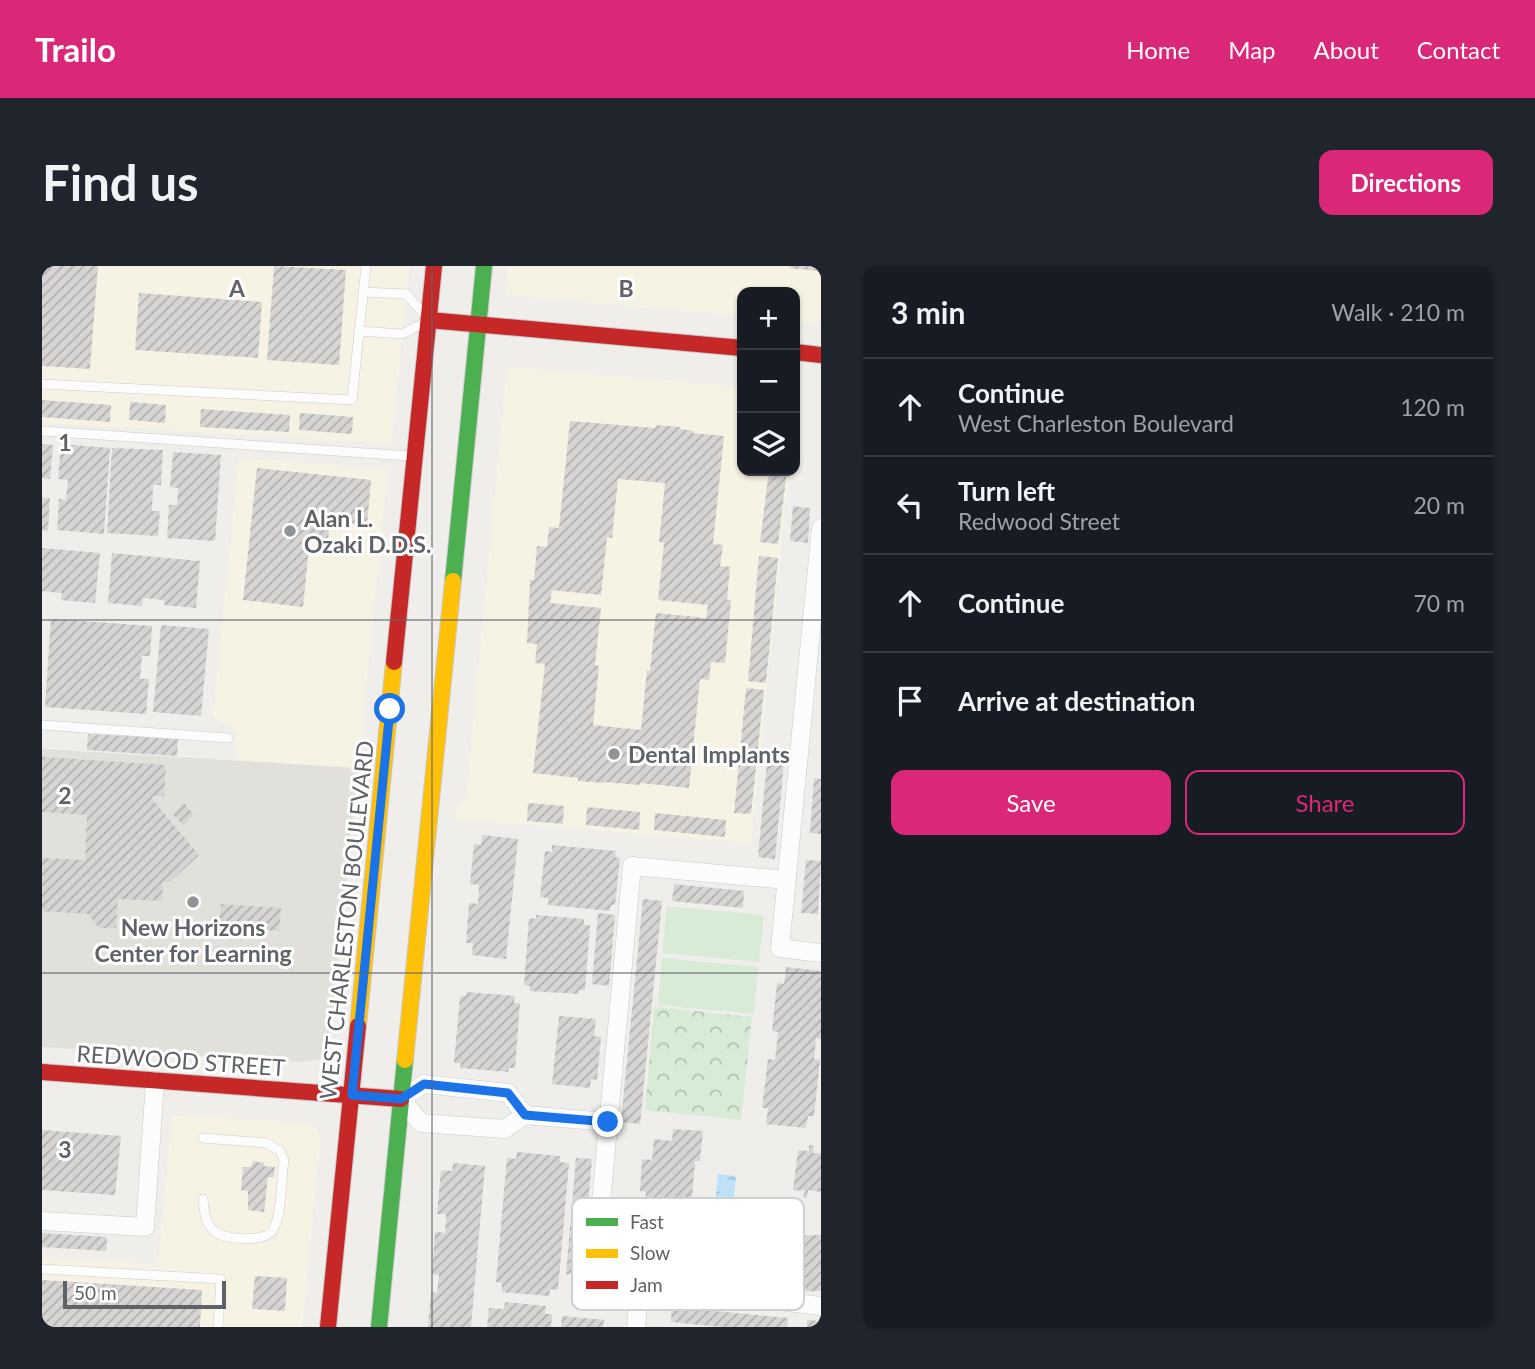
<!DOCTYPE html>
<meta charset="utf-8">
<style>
body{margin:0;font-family:Lato,sans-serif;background:#20242c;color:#f1f3f6}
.controls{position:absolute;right:21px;top:21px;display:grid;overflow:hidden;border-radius:14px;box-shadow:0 2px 5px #0004}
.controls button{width:63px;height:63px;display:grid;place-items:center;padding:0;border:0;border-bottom:2px solid #363941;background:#171b24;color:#f1f3f6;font:35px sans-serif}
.scale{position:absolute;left:21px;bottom:18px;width:163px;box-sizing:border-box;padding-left:7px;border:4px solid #5f6368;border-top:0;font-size:19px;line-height:24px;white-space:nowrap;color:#5f6368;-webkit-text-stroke:5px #fff;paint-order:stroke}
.stop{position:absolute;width:21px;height:21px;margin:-16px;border:5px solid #1a73e8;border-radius:50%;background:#fff}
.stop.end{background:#1a73e8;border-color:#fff;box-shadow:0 2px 7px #0008}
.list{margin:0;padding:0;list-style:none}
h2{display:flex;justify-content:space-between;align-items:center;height:91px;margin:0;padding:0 28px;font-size:30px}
h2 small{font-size:23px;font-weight:400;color:#9ea1a6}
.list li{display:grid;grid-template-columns:46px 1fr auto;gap:21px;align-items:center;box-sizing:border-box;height:98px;padding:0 28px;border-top:2px solid #363941}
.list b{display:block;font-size:26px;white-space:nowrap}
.list p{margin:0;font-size:23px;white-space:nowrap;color:#9ea1a6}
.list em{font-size:23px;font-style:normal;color:#9ea1a6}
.actions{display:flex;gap:14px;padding:21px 28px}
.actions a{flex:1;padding:16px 0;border:2px solid #db2777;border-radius:14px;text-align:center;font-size:24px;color:#db2777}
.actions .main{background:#db2777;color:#fff}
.icon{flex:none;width:38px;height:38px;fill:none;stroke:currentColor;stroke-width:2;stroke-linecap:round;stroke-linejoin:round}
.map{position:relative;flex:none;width:779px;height:1061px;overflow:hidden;border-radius:14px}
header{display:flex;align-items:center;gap:42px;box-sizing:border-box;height:98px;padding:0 35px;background:#db2777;color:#fff}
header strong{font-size:33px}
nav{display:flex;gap:38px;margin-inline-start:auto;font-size:24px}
.intro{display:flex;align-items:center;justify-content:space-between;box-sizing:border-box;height:168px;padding:0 42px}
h1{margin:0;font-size:49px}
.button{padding:18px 32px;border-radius:14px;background:#db2777;color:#fff;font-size:24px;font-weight:700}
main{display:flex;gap:42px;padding:0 42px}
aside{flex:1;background:#171b24;border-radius:14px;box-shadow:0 2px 5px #0004}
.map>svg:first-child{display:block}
.commercial{fill:#f7f3e4}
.education{fill:#e2e0da}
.green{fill:#d8ebd6}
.park{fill:url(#park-crowns)}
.water{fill:url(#water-ripples)}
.building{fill:url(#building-hatch);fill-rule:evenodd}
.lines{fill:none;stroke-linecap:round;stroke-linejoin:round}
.lane-casing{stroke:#cbcccc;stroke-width:10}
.street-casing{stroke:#cbcccc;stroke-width:19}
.fast-casing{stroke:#cacacb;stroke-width:18}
.slow-casing{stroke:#cacacb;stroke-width:18}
.jam-casing{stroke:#cacacb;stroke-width:18}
.lane{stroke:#fdfcfc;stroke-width:9}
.street{stroke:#fdfcfc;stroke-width:18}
.fast{stroke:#4caf50;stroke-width:16}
.slow{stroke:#ffc107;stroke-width:16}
.jam{stroke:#c62828;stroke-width:16}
.route{stroke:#1a73e8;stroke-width:9}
.grid{fill:none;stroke:#5f6368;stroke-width:2;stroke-opacity:0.55}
.poi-dot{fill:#919496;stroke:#fff;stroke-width:2.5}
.labels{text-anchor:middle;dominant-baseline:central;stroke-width:6;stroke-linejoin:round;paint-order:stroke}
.poi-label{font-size:23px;font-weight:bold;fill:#5f6368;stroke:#fff;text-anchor:start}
.street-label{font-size:23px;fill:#5f6368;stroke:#fff}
.key{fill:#fff;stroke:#cfd0d2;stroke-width:2}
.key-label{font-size:19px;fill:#5f6368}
.grid-label{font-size:23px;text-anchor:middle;font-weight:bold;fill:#5f6368;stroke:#fff;stroke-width:6;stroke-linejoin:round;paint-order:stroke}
</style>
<header>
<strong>Trailo</strong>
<nav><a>Home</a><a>Map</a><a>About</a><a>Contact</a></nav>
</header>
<div class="intro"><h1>Find us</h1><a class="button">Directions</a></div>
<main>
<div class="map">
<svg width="779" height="1061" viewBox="0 0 779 1061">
<defs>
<pattern id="park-crowns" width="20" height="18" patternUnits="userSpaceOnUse" patternTransform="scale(1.75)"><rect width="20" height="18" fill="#d8ebd6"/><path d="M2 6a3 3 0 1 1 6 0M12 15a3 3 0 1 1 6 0" fill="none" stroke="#b2c2b1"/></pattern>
<pattern id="water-ripples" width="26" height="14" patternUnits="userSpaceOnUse" patternTransform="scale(1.75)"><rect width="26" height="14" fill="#bfe0f9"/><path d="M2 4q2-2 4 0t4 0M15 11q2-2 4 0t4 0" fill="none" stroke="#9eb9cd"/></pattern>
<pattern id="building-hatch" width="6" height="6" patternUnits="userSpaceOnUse" patternTransform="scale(1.75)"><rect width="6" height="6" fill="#d6d5d3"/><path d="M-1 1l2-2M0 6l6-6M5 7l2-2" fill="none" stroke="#b1b0af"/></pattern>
</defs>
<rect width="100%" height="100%" fill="#efeeea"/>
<g class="commercial">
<path d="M0,0h368l-19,177 -349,-20z"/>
<path d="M466,0h313v57l-26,-3v-28h-53v24l-237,-21z"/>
<path d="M465,101l235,20v84h47l-38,372 -296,-24 1,-11 10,-10z"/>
<path d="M197,192l149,11 -30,299 -123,-8 2,-29 -24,-14z"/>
<path d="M130,849l133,8 9,4 5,7 1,9 -18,184h-260v-70l116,7z"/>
</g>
<path class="education" d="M0,483l316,19 -28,273 -3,9 -7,9 -20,3 -258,-15z"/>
<g class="green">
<path d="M625,640l97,9 -5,47 -97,-9z"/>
<path d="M620,692l96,9 -4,47 -96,-9z"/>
</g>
<path class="park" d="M612,741l98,10 -11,103 -96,-10z"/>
<path class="water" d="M676,908l18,2 -5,53 -18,-2z"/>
<g class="building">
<path d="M0,0h56l-8,103 -48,-3z"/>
<path d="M232,0l72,4 -7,95 -72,-5z"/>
<path d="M747,0h32v5l-32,-3z"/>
<path d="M97,27l123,9 -4,56 -123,-8z"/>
<path d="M0,134l69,5 -1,17 -68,-5z"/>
<path d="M88,136l36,3 -1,18 -36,-3z"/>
<path d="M159,143l89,6 -1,17 -89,-5z"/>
<path d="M258,147l53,4 -1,17 -53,-4z"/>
<path d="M528,155l85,7 1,-3 24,2v2l14,2 -1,2 31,3 -11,108 10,1 -3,21 10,1 -3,33h4l-6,63 -14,-1 -2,18 -9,-1 -11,109 -49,-5v2l-36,-3v1l-26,-2v-3l-45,-5 12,-109 -10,-1 2,-19 -10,-1 3,-63h4l3,-34 10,1 2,-20 10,1zM576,213l47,4 -6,59 5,1 -6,57 50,5 -2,13 -50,-5 -6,58 -3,-1 -6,60 -48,-5 6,-59 -4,-1 6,-57 -51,-5 2,-13 49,5 6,-58 5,1z"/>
<path d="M0,178l11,1 -3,34 -8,-1z"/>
<path d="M19,178l49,4 -6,86 -47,-4 2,-31 7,1 2,-20 -10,-1z"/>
<path d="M70,182l51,2 -2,35h-8l-1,26h8l-2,25 -51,-3z"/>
<path d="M131,186l48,3 -6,86 -48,-3 2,-33h8l1,-17 -8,-1z"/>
<path d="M215,202l114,12 -4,45 -37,-4 -2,19 -18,-2 -7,69 -60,-7z"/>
<path d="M727,205h18l-9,73 -18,-2z"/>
<path d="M0,232h8l-2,33 -6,-1z"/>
<path d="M751,240l17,2 -2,35 -18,-2z"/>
<path d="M0,282l58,5 -5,50 -34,-3 1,-7 -20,-2z"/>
<path d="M70,287l88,8 -4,47 -32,-3v-5l-21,-2 -1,8 -34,-3z"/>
<path d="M717,290l19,2 -12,125 -18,-2z"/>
<path d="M9,353l101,7 -2,30h-8l-2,23h9l-3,35 -101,-7z"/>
<path d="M119,359l48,4 -8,87 -48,-4z"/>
<path d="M704,422l18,2 -13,124 -17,-1z"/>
<path d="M46,468l90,5 -1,17 -90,-6z"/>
<path d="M726,484l17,2 -10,107 -17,-2z"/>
<path d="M0,491l124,8 -2,31h-11l-1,3 47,56 -29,27h-7l-1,19 -44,-2 -2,29h-17l-11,-14 -46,-3v-53l43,2 2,-45 -45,-3z"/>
<path d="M772,512l7,1v55l-11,-1z"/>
<path d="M142,537l10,12 -11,10 -10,-11z"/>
<path d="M486,537l36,3 -1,18 -36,-3z"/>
<path d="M545,541l53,5 -1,18 -53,-5z"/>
<path d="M613,547l71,7 -1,17 -71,-7z"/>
<path d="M440,569l36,4 -12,120 -34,-4 1,-12h-7l3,-40 9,1 1,-19 -9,-1 4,-40 7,1z"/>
<path d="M510,579l64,6 -1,6 5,1 -5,47h-4l-1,6 -62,-6v-7l-8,-1 5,-46 7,1z"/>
<path d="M764,594l15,1 -3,53 -17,-1z"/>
<path d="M632,618l70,7 -1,17 -71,-7z"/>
<path d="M601,633l19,2 -22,223 -19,-2z"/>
<path d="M179,638l60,4 -2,23 -60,-4z"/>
<path d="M556,647l17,2 -6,71 -17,-2z"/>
<path d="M494,649l48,4v6h6l-5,65h-6l-1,4 -48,-3v-5l-6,-1 5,-67 7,1z"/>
<path d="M744,701l35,4v68l-5,-1 -2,21 6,1 -6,56h-6l-2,12 -40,-4 2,-16h-6l6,-49 7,1 3,-28 -6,-1 5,-48 7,1z"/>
<path d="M425,726l48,4 -1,7h6l-5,65h-6l-1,4 -48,-4 1,-5h-7l6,-67h6z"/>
<path d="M517,750l37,3 -2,17 7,1 -4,43 -6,-1 -1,9 -38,-4z"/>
<path d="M631,863l30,2 -3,30h-5l-6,72 -13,-1 -2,19 -29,-2 2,-21 -10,-1 1,-15 6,1 2,-21 -6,-1 2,-32 10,1 2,-21 18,2z"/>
<path d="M0,864l79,6 -6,59 -73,-5z"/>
<path d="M767,879l5,1 -1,7h8v39l-13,-2 -1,8 -4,-1 2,-6 -12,-1 5,-40 11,1z"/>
<path d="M475,886l43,4v6l9,1 -11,127 -8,-1 -1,7 -47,-4v-9l-6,-1 11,-124 9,1z"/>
<path d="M534,892l16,1 -10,117 -16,-2z"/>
<path d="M211,895l11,2v3l11,1 -1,10h-6l-4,35 -16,-2v-19l-7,-1 2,-23h6l3,-2z"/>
<path d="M411,897l32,3 -14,161h-43l3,-35 6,1 2,-18 -7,-1 3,-42 10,1 1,-19h-9l4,-44 11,1z"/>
<path d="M0,967l65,4 -1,14 -64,-4z"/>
<path d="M779,969v56l-52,1v-11h-17v-39l18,-1v-5z"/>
<path d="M213,1010l32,2 -2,33 -33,-2z"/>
<path d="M0,1014l160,10 -2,37h-158z"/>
<path d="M463,1036l41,4 -1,8h7l-1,13h-64l2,-19 15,1z"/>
<path d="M630,1041l116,11 -1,9h-66l-50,-5z"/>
<path d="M520,1050l42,4 -1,7h-42z"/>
<path d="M765,1054l14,1v6h-14z"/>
</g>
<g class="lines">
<g class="lane-casing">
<g id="lane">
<path d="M321,26l43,2 17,19"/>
<path d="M317,65l43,3 20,-10"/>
<path d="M0,118l310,16 14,-134"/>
<path d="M0,165l368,25"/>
<path d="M0,459l186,13"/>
<path d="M161,933c1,11 2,23 10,31 9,10 52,13 60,0 9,-15 8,-51 11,-70l-4,-9 -14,-8 -63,-5"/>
<path d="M0,1003l179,10 -3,48"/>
</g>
</g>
<g class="street-casing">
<g id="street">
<path d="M779,262l-41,420 41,5"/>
<path d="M745,614l-155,-14 -38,413 227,27"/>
<path d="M483,849l-17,-22 -84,-9 -23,15 20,24 84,6 20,-14 83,7"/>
<path d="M0,955l103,6 10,-146"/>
<path d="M594,1061l4,-42"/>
</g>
</g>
<g class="fast-casing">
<g id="fast">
<path d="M411,315l31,-315"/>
<path d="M337,1061l26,-267"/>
</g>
</g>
<g class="slow-casing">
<g id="slow">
<path d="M316,760l36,-364"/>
<path d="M363,794l48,-479"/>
</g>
</g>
<g class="jam-casing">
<g id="jam">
<path d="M387,54l313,28"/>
<path d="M753,86l26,3"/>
<path d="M352,396l40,-396"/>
<path d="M0,806l359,27"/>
<path d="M286,1061l30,-301"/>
</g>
</g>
<use href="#lane" class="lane"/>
<use href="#street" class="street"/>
<use href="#fast" class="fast"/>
<use href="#slow" class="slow"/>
<use href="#jam" class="jam"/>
</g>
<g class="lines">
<path class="route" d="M348,443l-38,386 49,4 23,-15 84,9 17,22 83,7"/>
</g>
<path class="grid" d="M390,0v1061M0,354h779M0,707h779"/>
<g class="poi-dot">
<circle cx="248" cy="265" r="7"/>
<circle cx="572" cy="488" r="7"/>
<circle cx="151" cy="636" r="7"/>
</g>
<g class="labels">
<g class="poi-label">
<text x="262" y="252">Alan L.<tspan x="262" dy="26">Ozaki D.D.S.</tspan></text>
<text x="586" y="488">Dental Implants</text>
<text x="151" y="661" text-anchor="middle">New Horizons<tspan x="151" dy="26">Center for Learning</tspan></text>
</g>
<g class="street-label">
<text transform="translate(304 654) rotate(-84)">WEST CHARLESTON BOULEVARD</text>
<text transform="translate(139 794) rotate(4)">REDWOOD STREET</text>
</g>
</g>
<rect x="530" y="932" width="232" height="112" rx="10" class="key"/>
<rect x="544" y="952" width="32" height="8" fill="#4caf50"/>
<rect x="544" y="983" width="32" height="9" fill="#ffc107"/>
<rect x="544" y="1015" width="32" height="8" fill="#c62828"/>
<g class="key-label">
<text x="588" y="963">Fast</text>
<text x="588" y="994">Slow</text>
<text x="588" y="1026">Jam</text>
</g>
<g class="grid-label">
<text x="195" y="31">A</text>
<text x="584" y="31">B</text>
<text x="23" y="185">1</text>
<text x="23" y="538">2</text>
<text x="23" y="892">3</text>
</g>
</svg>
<div class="controls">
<button>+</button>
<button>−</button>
<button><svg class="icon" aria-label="layers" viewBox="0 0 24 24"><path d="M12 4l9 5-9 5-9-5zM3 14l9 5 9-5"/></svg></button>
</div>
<div class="scale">50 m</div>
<div class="stop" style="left:348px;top:443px"></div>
<div class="stop end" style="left:566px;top:856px"></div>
</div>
<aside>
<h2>3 min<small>Walk · 210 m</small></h2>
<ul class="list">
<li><svg class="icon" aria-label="ahead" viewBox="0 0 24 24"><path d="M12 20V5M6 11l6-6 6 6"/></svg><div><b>Continue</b><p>West Charleston Boulevard</p></div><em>120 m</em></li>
<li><svg class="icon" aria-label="left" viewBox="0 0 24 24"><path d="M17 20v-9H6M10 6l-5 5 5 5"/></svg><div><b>Turn left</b><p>Redwood Street</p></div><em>20 m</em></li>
<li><svg class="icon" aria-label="ahead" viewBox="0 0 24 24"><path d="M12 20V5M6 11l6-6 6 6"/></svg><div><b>Continue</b></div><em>70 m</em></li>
<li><svg class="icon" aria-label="arrive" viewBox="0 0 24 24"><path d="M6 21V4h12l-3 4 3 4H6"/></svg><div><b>Arrive at destination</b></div></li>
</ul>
<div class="actions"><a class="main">Save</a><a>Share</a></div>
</aside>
</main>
